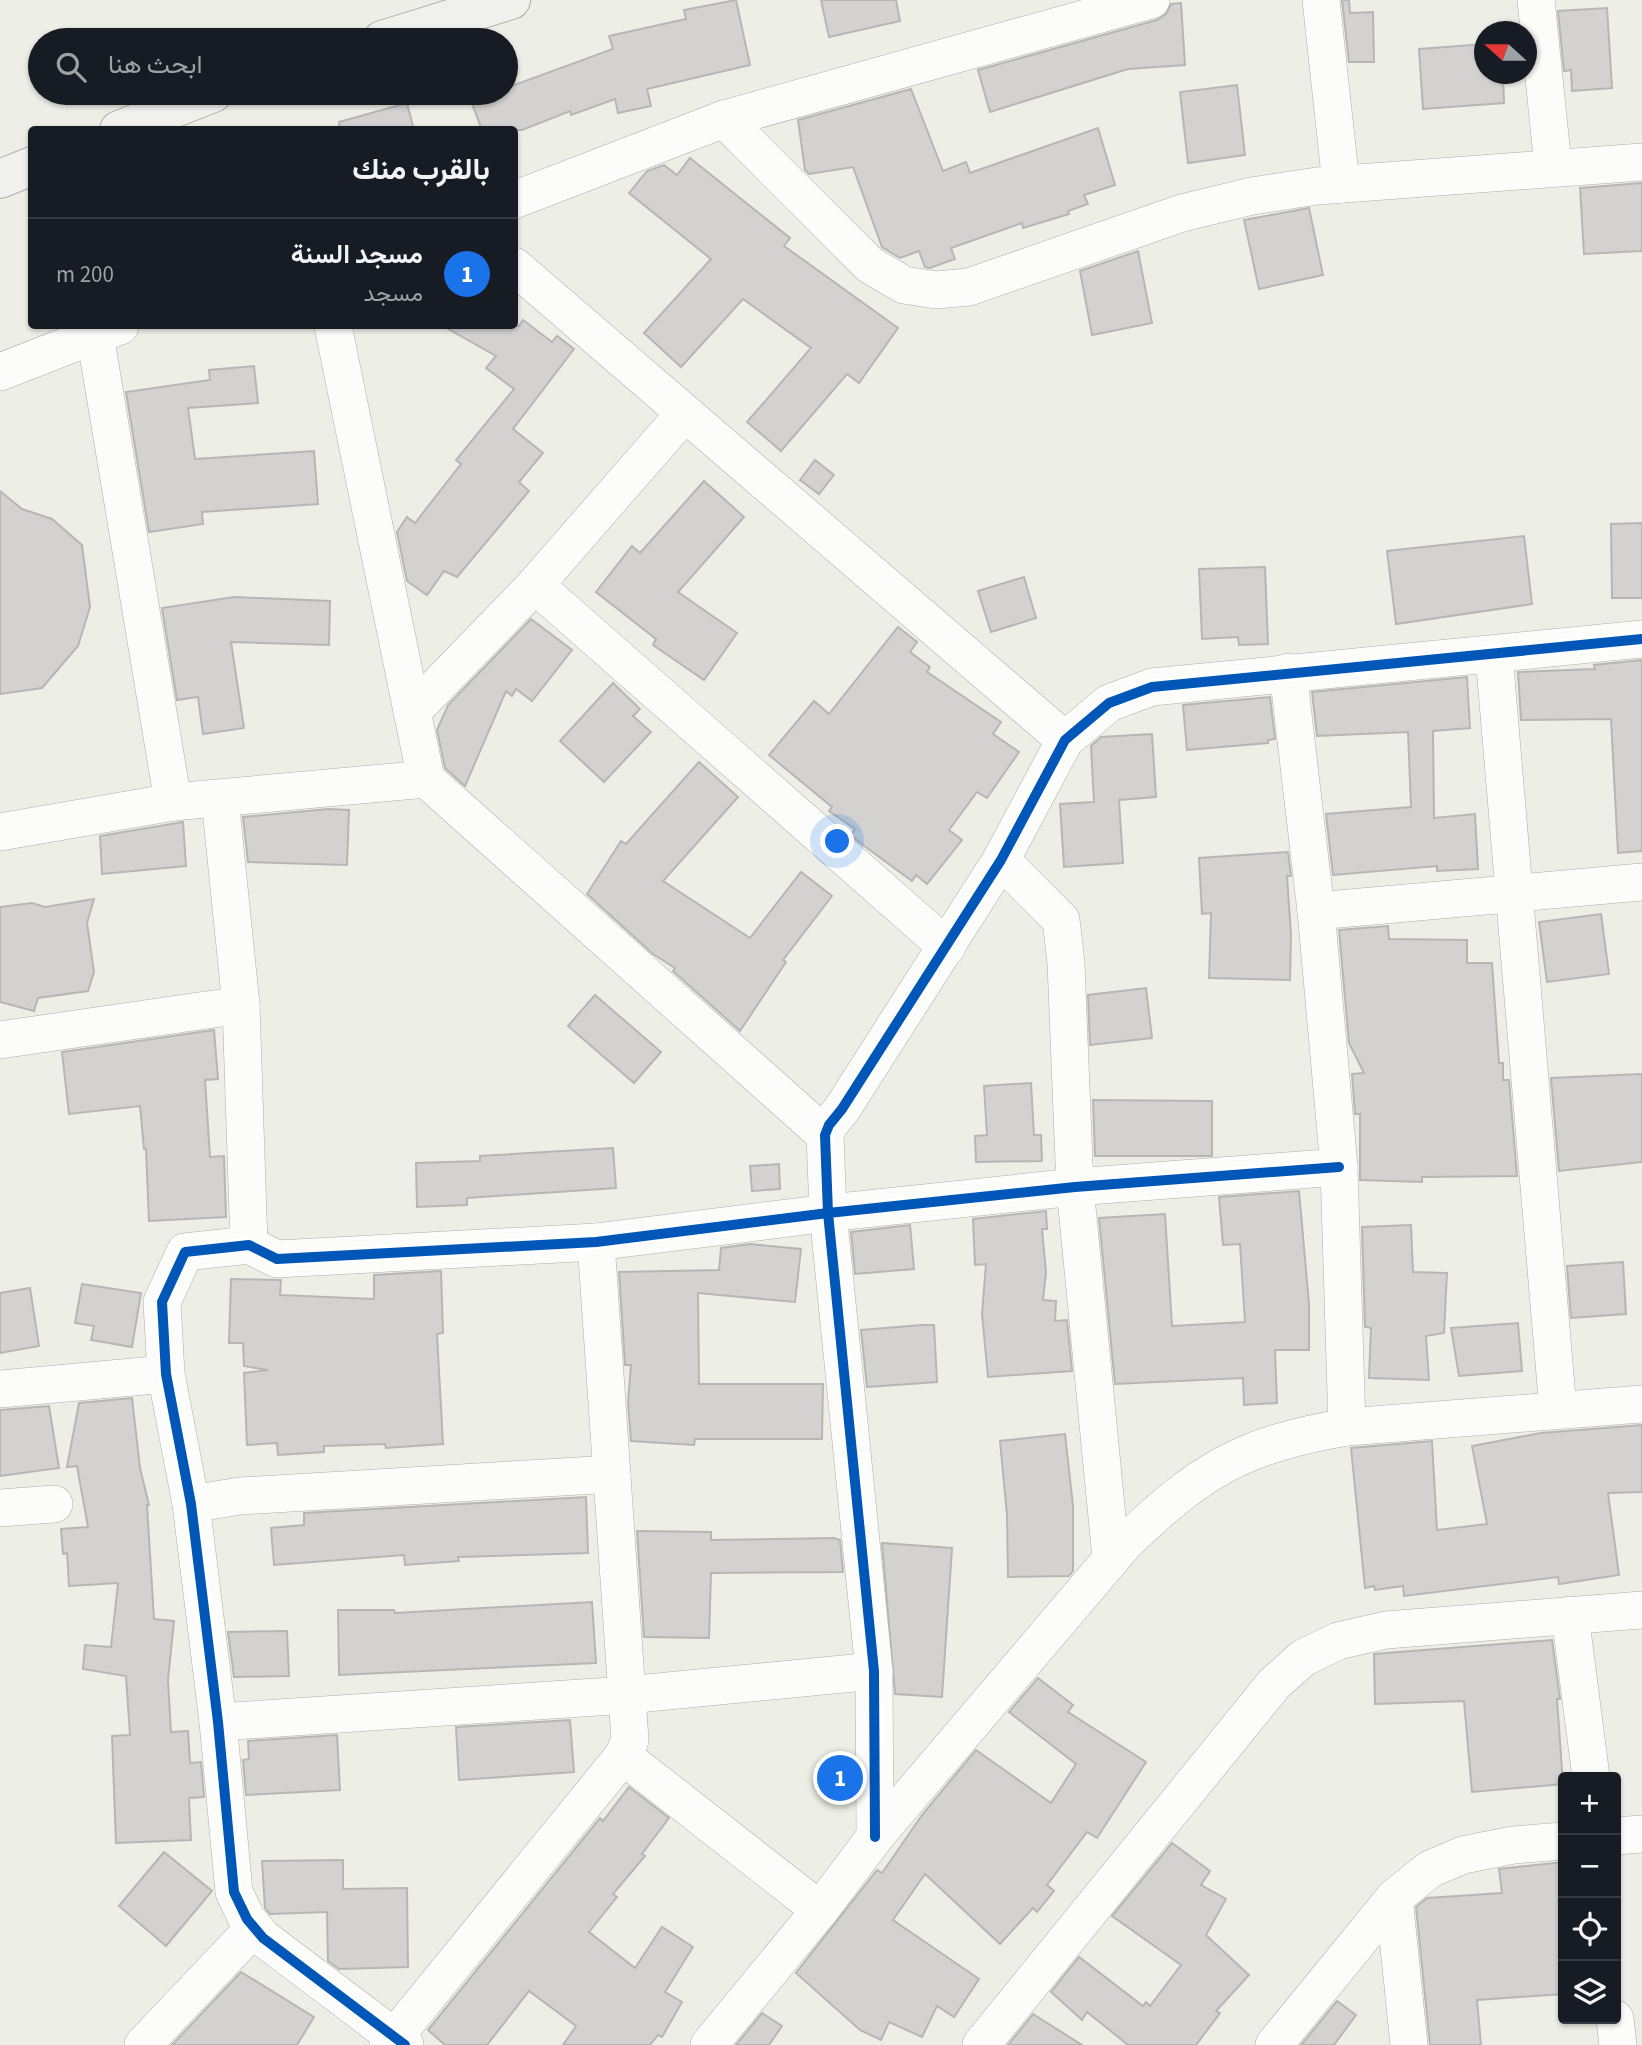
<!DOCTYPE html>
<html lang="ar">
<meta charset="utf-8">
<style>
body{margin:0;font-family:"Source Sans 3",Vazirmatn,sans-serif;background:#20242c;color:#f1f3f6;direction:rtl}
.controls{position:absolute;right:21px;bottom:21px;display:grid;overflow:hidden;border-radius:7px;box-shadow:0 2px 5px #0004}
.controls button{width:63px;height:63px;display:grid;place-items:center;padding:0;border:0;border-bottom:2px solid #363941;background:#171b24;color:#f1f3f6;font:35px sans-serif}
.compass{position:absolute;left:1474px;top:21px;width:63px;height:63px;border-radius:50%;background:#171b24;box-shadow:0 2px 5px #0004;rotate:291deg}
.you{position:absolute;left:838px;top:842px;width:24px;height:24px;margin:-18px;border:5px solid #fff;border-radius:50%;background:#1a73e8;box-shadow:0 0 0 10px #1a73e833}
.badge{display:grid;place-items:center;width:46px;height:46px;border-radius:50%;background:#1a73e8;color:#fff;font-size:23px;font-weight:700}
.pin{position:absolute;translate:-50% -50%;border:4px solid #fff;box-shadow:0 2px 7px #0006}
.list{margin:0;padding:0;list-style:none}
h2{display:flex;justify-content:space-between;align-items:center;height:91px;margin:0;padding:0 28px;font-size:30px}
h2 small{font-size:23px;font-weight:400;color:#9ea1a6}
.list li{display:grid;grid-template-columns:46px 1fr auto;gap:21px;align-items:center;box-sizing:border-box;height:112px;padding:0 28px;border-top:2px solid #363941}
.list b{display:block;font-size:26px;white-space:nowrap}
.list p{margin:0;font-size:23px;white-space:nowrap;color:#9ea1a6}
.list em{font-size:23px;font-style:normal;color:#9ea1a6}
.icon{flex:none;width:38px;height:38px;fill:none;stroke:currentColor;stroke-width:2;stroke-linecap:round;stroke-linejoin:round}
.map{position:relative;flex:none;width:1642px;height:2045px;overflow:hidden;direction:ltr}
.search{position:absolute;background:#171b24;box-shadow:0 2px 5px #0004;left:28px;top:28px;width:490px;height:77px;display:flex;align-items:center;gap:18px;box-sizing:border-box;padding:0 24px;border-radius:38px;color:#9ea1a6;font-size:26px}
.panel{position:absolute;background:#171b24;box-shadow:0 2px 5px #0004;left:28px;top:126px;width:490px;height:203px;border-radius:7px;direction:rtl}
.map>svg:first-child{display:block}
.building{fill:#d3d2d1;stroke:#b7b6b4;stroke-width:2}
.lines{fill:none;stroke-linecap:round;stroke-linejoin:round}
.minor-casing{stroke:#adafa7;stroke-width:38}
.secondary-casing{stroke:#adafa7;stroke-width:40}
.minor{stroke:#fcfdfb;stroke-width:37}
.secondary{stroke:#f0f1ed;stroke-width:38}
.cycleway-casing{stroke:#fff;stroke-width:15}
.cycleway{stroke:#0057b8;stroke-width:10}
</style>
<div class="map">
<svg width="1642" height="2045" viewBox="0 0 1642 2045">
<rect width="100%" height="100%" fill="#edefe6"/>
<g class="building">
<path d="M736,0l14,65 -103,24 4,17 -33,7 -3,-14 -44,16 -1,-4 -48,19h-40l-14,-37h38v-5l107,-39 -4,-13 77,-17 -2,-9z"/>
<path d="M821,0h75l4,21 -71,16z"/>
<path d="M1342,0h7l1,13 23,-1 1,50h-25z"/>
<path d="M1181,3l4,62 -57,4 -138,43 -12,-42 179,-50 9,-6 5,-10z"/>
<path d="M1607,8l5,80 -40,3 -1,-21 -7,1 -6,-60z"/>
<path d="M1485,44v30h18l1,29 -81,6 -4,-60z"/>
<path d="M1237,85l8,70 -57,8 -8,-71z"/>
<path d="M911,89l32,82 23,-9 4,11 128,-45 17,57 -31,10 4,9 -20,7 1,3 -46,14 -1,-5 -71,25 4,11 -25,9 -5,-1 -6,-16 -19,7 -18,-11 -29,-80 -44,7 -4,-4 -7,-50z"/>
<path d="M407,103l7,27h-74l-1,-8z"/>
<path d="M690,158l100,80 -6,8 114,82 -39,55 -12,-9 -66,77 -34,-29 64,-74 -68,-49 -62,68 -37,-34 67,-74 -82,-66 18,-22 17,-6 13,10z"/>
<path d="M1642,183v68l-58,3 -4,-66z"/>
<path d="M1309,208l14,67 -64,14 -15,-69z"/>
<path d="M1138,251l14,72 -60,12 -12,-64z"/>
<path d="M523,320l29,22 5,-6 17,13 -61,80 30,24 -24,29 10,9 -72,86 -13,-6 -17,24 -20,-14 -10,-49 10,-15 8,6 46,-59 -5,-4 58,-71 -28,-21 10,-12 -53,-30h76z"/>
<path d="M254,366l4,37 -70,5 7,51 119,-8 4,53 -116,8 1,12 -54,8 -23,-140 84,-12 -1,-10z"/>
<path d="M815,460l19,15 -15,19 -19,-14z"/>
<path d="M704,481l40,36 -66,75 59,41 -33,47 -51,-35 3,-6 -60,-47 36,-46 8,7z"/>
<path d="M0,491l22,18 30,10 30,26 8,62 -12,39 -36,42 -42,6z"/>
<path d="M1642,523v75h-30l-1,-74z"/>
<path d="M1524,536l8,68 -136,20 -9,-73z"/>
<path d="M1265,567l3,77 -29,1 -1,-8 -36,2 -3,-70z"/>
<path d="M1024,577l12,41 -45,14 -13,-41z"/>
<path d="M234,597l96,4 -1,44 -98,-3 13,86 -41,6 -5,-37 -21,3 -15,-92z"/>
<path d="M531,619l41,31 -40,51 -16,-12 -4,7 -6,-5 -41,95 -20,-18 -8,-38 11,-25z"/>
<path d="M898,627l19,15 -7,10 20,15 -3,5 74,50 -8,12 26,18 -32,46 -10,-6 -28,38 13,10 -35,44 -11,-9 -4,6 -53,-39 -8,-7 4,-6 -26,-18 3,-4 -63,-52 45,-54 15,13z"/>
<path d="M1642,660v191l-24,2 -7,-134 -90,1 -3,-48 77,-3 -1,-4z"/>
<path d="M1467,677l3,51 -37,3 1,87 41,-4 3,55 -41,2v-5l-104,9 -7,-61 85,-7 -3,-75 -91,4 -5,-44z"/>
<path d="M613,683l27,26 -7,7 18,16 -47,50 -44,-41z"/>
<path d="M1270,697l5,42 -7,1v3l-81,7 -4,-45z"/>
<path d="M1152,734l4,63 -37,3 4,63 -59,4 -4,-63 34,-2 -3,-56 10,-9z"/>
<path d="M699,762l39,35 -75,84 87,57 51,-66 31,24 -49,64 3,2 -46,69 -67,-60 2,-3 -22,-14 -66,-60 34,-53 5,3z"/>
<path d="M328,809l21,1 -2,55 -99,-3 -5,-45z"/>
<path d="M183,822l3,44 -84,8 -2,-38z"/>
<path d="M1288,852l3,24h-4l4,59 -1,45 -81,-2 2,-65 -9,1 -3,-56z"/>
<path d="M94,899l-7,24 7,49 -6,19 -50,7 -4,13 -34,-9v-95l32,-4 13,4z"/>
<path d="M1601,914l8,60 -62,8 -8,-60z"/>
<path d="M1388,926l1,13 78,1v23h25l7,100h4v17h6l8,96 -95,1v5l-62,-2v-66h-5l-3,-40 12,-1 -15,-30 -10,-113z"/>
<path d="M1146,988l6,50 -62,7 -2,-50z"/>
<path d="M595,995l66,57 -27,31 -66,-57z"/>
<path d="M214,1030l4,49 -13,1 5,77 14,-1 2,61 -77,4 -3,-72h-2l-4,-43 -71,8 -7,-62z"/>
<path d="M1642,1074v88l-83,9 -8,-93z"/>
<path d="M1031,1083l3,52h7l1,26 -66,1 -1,-26 12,-1 -3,-49z"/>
<path d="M1093,1100l119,1v55h-117z"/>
<path d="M613,1148l3,40 -149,10v7l-50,2 -1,-44 64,-2v-5z"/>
<path d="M779,1164l1,25 -28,2 -2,-25z"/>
<path d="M1299,1191l10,113v46h-34l2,53 -33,2 -1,-27 -128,6 -16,-166 66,-4 7,112 73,-4 -5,-78 -17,1 -4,-48z"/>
<path d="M1046,1211l1,18h-5l4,43 -3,28 13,1 -1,20 12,-1 5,51 -84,6 -6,-63 4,-50 -11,1 -2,-46z"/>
<path d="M910,1225l4,44 -59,5 -4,-42z"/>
<path d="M1411,1225l2,47 34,1 -3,60 -18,3 3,44 -60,-2 2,-50 -6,-1 -3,-100z"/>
<path d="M750,1244l51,5 -6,53 -97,-9 1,91h124l-1,55h-127l-1,6 -63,-4 -3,-39 3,-37h-6l-6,-93 100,-2 2,-22z"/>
<path d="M1623,1262l3,52 -55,4 -4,-52z"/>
<path d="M441,1271l2,62 -6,1 6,110 -57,4 -1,-4 -61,2v6l-46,3 -1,-12 -30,2 -3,-72 24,-3 -24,-4 -1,-23h-14l2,-64 50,1 -1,15 94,4v-24z"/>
<path d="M82,1284l59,9 -9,54 -41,-7 3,-14 -19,-3z"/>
<path d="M30,1288l9,58 -39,7v-60z"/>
<path d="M1518,1323l4,48 -63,5 -8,-48z"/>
<path d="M922,1325h12l3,57 -70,5 -6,-57z"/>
<path d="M132,1398l8,70 9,37h-2l7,114 20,2 -6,59 3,52 17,-1 2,32 11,-1 3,35 -15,1 2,42 -75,3 -4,-107 18,-1 -4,-59 -43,-7 2,-24 26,2 7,-64 -49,3 -2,-33 -4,1 -2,-25 27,-2 -11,-61 -10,1 12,-64z"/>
<path d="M49,1406l10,62 -59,8v-66z"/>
<path d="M1642,1425v67l-34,1 11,82 -60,9 -1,-7 -154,19 -1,-10 -28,4 -1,-4 -9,2 -14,-140 81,-7 5,89 50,-6 -15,-78 69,-13z"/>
<path d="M1065,1434l8,72v65l-4,5 -61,1 -1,-62 -7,-74z"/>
<path d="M586,1497l2,56 -130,4 1,4 -54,4 -1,-10 -130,10 -3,-37 33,-3v-12z"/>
<path d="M637,1531l74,1v8l123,-2 6,2 3,32 -132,1 -2,65 -65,-1z"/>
<path d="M882,1543l70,5 -10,149 -47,-3z"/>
<path d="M592,1602l4,61 -257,12 -1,-65h56l1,3z"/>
<path d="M287,1631l2,45 -55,1 -6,-45z"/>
<path d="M1552,1640l8,59h-3l6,85 -91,8 -8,-91 -89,3 -1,-50z"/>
<path d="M1038,1678l35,27 -5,7 78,50 -49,76 -10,-6 -40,53 7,6 -17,21 -4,-4 -33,36 -75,-70 -32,46 86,59 -25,38 -17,-11 -15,31 -33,-15 -8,18 -21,-10 -64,-57 81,-103 5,3 40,-58 54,-65 75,53 25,-39 -67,-52z"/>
<path d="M570,1720l4,52 -115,8 -3,-53z"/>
<path d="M337,1735l3,55 -94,5 -3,-35 6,-1 -1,-18z"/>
<path d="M629,1787l40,31 -27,36 3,2 -32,38 4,3 -28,35 46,36 27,-41 31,20 -28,45 17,10 -20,35 -4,-2 -8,10h-87l13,-19 -47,-35 -42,54h-42l-17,-15 172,-212 3,3z"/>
<path d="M1172,1843l38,28 -9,14 25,14 -20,36 43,40 -33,36 4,2 -24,32h-68l-41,-33 -5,8 -31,-28 28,-35 64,49 3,-4 4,4 31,-41 -69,-49z"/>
<path d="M164,1852l48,39 -46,55 -47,-40z"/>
<path d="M343,1860v29l64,-1 1,79 -69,2 -11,-8 -1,-49 -57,2 -5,-6 -3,-47z"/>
<path d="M1563,1862v30l-3,1 3,101 -86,6 4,45h-51l-14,-138 11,-9 75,-5 -3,-24z"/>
<path d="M241,1972l73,45 -17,28h-125z"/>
<path d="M1337,2001l19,14 -22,30h-33z"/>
<path d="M762,2013l20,13 -13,19h-33z"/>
<path d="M1033,2014l49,31h-74z"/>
</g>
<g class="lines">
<g class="minor-casing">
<g id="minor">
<path d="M1321,0l20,184"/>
<path d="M1536,0l17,166"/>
<path d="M724,119l146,146 34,20 32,5 33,-3 213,-74 70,-17 65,-10 325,-24"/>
<path d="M514,200l210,-81 427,-119"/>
<path d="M514,266l551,474"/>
<path d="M120,326l-25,9 78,467"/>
<path d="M333,326l93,453 399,356"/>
<path d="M0,372l95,-37"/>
<path d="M535,585l412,362"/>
<path d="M1494,655l64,755"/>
<path d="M1288,672l28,239 23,256 8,260"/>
<path d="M412,712l123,-127 149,-171"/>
<path d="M220,799l21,206 8,240"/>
<path d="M0,832l173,-30 253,-23"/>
<path d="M1001,860l60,60 5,43 9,224 36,371"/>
<path d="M1316,911l326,-29"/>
<path d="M0,1040l241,-35"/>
<path d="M0,1389l166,-15"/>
<path d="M191,1504l49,-8 372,-22"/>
<path d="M0,1508l54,-4"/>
<path d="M1570,1615l21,162"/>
<path d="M218,1722l409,-27 247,-24"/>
<path d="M623,1756l197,154"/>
<path d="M1616,1836l26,-2"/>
<path d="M875,1837l-1,-166 -46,-458 -3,-78 4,-10 13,-16 159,-249 64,-120 44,-37 43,-16 490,-48"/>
<path d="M1394,1898l15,147"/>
<path d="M1615,2019l3,26"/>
<path d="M143,2045l111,-117"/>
<path d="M388,2045l235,-289 7,-16 -34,-498"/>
<path d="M405,2045l-142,-107 -16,-19 -13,-27 -16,-170 -27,-218 -25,-130 -4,-72 23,-50 64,-7 28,14 319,-17 232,-29 247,-26 264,-20"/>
<path d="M709,2045l111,-135 55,-73 249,-293c76,-74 118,-99 223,-117l295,-23"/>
<path d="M981,2045l293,-361 29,-26 35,-17 48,-11 256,-20"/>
<path d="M1274,2045l120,-147 36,-29 33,-14 50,-10 50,-4"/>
</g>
</g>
<g class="secondary-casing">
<g id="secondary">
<path d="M382,40l129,-40"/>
<path d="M119,130l94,-37"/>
<path d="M0,179l32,-13"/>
</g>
</g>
<use href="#minor" class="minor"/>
<use href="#secondary" class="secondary"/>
<g class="cycleway-casing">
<g id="cycleway">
<path d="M875,1837l-1,-166 -46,-458 -3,-78 4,-10 13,-16 159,-249 64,-120 44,-37 43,-16 490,-48"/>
<path d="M405,2045l-142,-107 -16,-19 -13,-27 -16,-170 -27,-218 -25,-130 -4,-72 23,-50 64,-7 28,14 319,-17 232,-29 247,-26 264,-20"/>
</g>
</g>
<use href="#cycleway" class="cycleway"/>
</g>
</svg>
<div class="controls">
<button>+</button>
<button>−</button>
<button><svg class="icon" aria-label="locate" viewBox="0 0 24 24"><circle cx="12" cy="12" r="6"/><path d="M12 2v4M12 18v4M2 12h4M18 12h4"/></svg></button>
<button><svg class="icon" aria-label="layers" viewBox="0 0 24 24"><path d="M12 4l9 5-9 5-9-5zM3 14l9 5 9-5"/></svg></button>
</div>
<svg class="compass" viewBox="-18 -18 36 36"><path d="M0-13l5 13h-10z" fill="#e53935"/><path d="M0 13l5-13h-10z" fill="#9ea1a6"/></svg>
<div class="you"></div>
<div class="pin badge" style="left:840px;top:1778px">1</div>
<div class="search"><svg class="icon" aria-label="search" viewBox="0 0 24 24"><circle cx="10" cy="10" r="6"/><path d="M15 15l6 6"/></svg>ابحث هنا</div>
<section class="panel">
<h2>بالقرب منك<small></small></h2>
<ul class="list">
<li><span class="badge">1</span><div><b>مسجد السنة</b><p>مسجد</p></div><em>200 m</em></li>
</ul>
</section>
</div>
